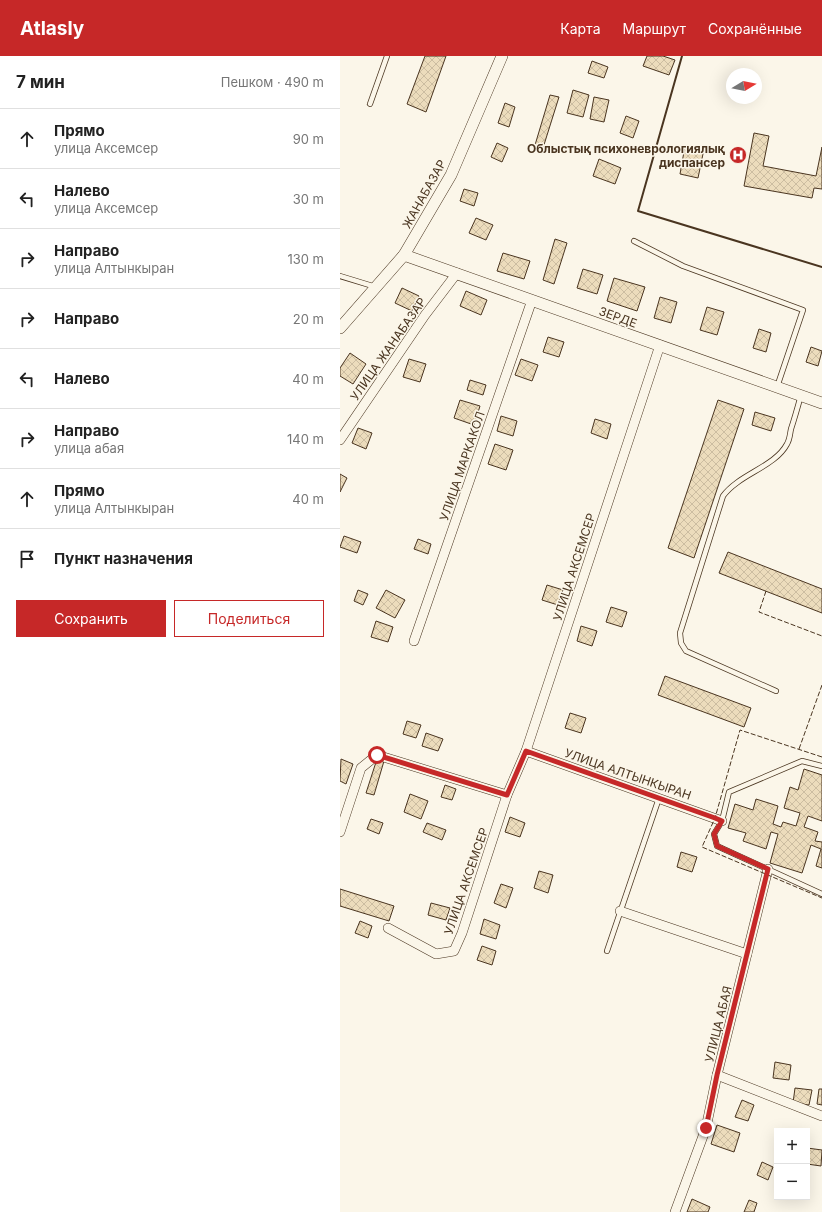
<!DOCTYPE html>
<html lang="ru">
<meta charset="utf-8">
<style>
body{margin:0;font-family:Inter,sans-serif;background:#f6f6f6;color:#222}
.controls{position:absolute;right:12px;bottom:12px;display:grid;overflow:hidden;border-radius:0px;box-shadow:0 4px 16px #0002}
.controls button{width:36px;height:36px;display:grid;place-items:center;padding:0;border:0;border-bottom:1px solid #e0e0e0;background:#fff;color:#222;font:20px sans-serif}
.compass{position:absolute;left:386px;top:12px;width:36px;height:36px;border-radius:50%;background:#fff;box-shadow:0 4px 16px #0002;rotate:80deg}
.stop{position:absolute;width:12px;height:12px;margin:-9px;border:3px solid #c62828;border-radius:50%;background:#fff}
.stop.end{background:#c62828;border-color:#fff;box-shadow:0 1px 4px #0008}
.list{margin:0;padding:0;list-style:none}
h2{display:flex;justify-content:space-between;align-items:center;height:52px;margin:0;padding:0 16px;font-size:17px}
h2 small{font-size:13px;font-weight:400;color:#767676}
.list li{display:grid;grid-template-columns:26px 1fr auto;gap:12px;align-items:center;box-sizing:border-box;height:60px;padding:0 16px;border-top:1px solid #e0e0e0}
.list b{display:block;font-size:15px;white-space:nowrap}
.list p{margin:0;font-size:13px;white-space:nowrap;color:#767676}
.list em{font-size:13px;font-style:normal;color:#767676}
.actions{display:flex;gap:8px;padding:12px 16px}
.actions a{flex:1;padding:9px 0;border:1px solid #c62828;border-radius:0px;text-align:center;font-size:14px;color:#c62828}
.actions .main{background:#c62828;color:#fff}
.icon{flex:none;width:22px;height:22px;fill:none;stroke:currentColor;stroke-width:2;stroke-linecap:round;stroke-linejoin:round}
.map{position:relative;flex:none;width:482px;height:1156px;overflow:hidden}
header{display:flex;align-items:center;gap:24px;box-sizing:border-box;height:56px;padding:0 20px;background:#c62828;color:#fff}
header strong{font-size:19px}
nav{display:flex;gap:22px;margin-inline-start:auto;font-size:14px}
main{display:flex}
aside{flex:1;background:#fff}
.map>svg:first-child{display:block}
.building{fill:url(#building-cross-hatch);stroke:#4a3520}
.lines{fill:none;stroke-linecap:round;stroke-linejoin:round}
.service-casing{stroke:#4a3520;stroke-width:6}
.minor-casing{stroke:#4a3520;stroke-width:10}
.tertiary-casing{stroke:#4a3520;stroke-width:12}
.service{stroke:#fbf6e9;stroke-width:4.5}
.minor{stroke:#fbf6e9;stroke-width:9}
.tertiary{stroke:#fbf6e9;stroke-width:11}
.fence{stroke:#4a3520;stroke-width:1;stroke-dasharray:5 2;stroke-linecap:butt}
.wall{stroke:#4a3520;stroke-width:2}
.route{stroke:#c62828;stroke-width:5}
.labels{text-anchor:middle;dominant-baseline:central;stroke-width:3;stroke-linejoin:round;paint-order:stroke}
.poi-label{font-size:12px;font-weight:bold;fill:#4a3520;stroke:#fbf6e9;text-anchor:end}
.street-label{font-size:12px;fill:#4a3520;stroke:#fbf6e9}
</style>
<header>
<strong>Atlasly</strong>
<nav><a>Карта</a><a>Маршрут</a><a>Сохранённые</a></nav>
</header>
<main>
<aside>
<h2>7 мин<small>Пешком · 490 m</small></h2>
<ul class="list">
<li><svg class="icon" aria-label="ahead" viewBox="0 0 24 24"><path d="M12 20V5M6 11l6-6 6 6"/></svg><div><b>Прямо</b><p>улица Аксемсер</p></div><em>90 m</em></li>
<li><svg class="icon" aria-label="left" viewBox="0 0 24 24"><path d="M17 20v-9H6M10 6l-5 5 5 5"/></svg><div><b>Налево</b><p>улица Аксемсер</p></div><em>30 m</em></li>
<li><svg class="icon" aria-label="right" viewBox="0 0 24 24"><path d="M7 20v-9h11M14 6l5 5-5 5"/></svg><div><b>Направо</b><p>улица Алтынкыран</p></div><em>130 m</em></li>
<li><svg class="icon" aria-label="right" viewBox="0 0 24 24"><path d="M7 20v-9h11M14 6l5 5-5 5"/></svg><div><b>Направо</b></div><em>20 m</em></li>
<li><svg class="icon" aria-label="left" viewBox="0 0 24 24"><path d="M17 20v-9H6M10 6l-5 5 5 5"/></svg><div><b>Налево</b></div><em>40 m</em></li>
<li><svg class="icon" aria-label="right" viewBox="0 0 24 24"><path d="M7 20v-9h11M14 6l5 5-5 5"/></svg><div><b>Направо</b><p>улица абая</p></div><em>140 m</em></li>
<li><svg class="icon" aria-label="ahead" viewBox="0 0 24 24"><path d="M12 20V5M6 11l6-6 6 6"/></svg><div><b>Прямо</b><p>улица Алтынкыран</p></div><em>40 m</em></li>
<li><svg class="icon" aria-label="arrive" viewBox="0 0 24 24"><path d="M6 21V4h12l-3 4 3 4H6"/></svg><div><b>Пункт назначения</b></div></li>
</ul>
<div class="actions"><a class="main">Сохранить</a><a>Поделиться</a></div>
</aside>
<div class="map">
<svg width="482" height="1156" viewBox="0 0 482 1156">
<defs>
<pattern id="building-cross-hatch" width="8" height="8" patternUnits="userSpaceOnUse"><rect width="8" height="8" fill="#ecdcbc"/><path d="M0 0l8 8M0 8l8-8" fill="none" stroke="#ccbda1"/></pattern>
</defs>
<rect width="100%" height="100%" fill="#fbf6e9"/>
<g class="building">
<path d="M85,0h21l-20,56 -19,-8z"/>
<path d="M307,0h16l12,4 -6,15 -26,-9z"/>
<path d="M252,5l16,6 -4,11 -16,-5z"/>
<path d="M233,34l16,5 -6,22 -16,-4z"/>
<path d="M210,39l9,2 -16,51 -8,-3z"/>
<path d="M254,41l15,3 -5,22 -14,-3z"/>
<path d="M165,47l10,4 -6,20 -11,-4z"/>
<path d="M286,60l13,5 -6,17 -13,-5z"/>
<path d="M414,77l15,3 -6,30 53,10 6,-29v42l-8,-1 -2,10 -68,-12z"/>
<path d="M157,87l11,5 -6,14 -11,-5z"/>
<path d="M345,90l19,3 -6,29 -18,-4z"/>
<path d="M259,103l22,9 -6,16 -22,-8z"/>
<path d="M124,133l14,4 -4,13 -14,-5z"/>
<path d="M136,162l17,7 -7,15 -17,-7z"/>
<path d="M215,183l12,4 -13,41 -11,-4z"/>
<path d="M163,197l27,8 -6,18 -27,-8z"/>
<path d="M243,213l20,6 -6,19 -20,-6z"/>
<path d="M274,222l31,9 -8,24 -30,-10z"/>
<path d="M62,232l17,8 -7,15 -17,-8z"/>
<path d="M126,235l21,9 -6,15 -21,-9z"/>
<path d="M320,241l17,5 -6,21 -17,-5z"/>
<path d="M367,251l17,5 -7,23 -17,-5z"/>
<path d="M419,273l12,4 -5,19 -13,-4z"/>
<path d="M208,281l16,5 -5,15 -16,-5z"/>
<path d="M471,291l11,4 -4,15 -12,-4z"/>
<path d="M10,297l16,11 -13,20 -13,-8v-8z"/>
<path d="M69,303l17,5 -6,18 -17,-5z"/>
<path d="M181,303l17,6 -6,16 -17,-6z"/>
<path d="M130,324l16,5 -3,10 -16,-5z"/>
<path d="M120,344l20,6 -6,19 -20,-7z"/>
<path d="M378,344l26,9 -50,149 -26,-10z"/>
<path d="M415,356l20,6 -4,13 -19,-6z"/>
<path d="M161,360l16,5 -4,15 -16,-5z"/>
<path d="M255,363l16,5 -4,15 -16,-6z"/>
<path d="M18,372l14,5 -6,16 -14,-6z"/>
<path d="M155,388l18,6 -7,20 -18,-6z"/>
<path d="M0,418l7,4 -7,14z"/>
<path d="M4,480l17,6 -4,11 -17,-6z"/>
<path d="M78,483l13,5 -3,10 -14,-5z"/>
<path d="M388,496l94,37v24l-103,-40z"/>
<path d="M207,529l16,5 -5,15 -16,-5z"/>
<path d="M18,534l10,4 -5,11 -9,-4z"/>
<path d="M46,534l19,10 -10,18 -19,-10z"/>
<path d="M271,551l16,5 -5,15 -16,-5z"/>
<path d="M36,565l17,6 -5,15 -17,-5z"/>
<path d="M241,570l16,5 -5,15 -15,-5z"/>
<path d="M325,620l86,32 -7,19 -86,-32z"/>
<path d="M230,657l16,5 -5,15 -16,-5z"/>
<path d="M67,665l14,4 -5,13 -13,-4z"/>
<path d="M86,677l17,6 -5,12 -16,-5z"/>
<path d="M1,703l12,5 -7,20 -6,-3z"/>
<path d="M37,703l7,2 -10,34 -8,-2z"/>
<path d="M464,713l18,6v46l-14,-5 -4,11 14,5 -3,9 7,1v26l-6,-2 5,-17 -10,-4 -9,28 -32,-10 8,-29 -7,-2 -5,17 -23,-8 3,-8 -18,-5 7,-24 18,6 3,-11 22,7 -5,18 8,3 2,-5 13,4 4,-13 -16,-5 6,-21 8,3z"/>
<path d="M105,729l11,4 -4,11 -11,-3z"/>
<path d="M70,738l18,7 -7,18 -17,-7z"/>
<path d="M170,761l15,6 -5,14 -15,-5z"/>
<path d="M31,763l12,4 -4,11 -12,-5z"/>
<path d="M87,767l19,7 -4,10 -19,-8z"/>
<path d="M341,796l16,5 -5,15 -15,-5z"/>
<path d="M199,815l14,4 -5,18 -14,-5z"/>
<path d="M161,828l12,4 -7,20 -12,-5z"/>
<path d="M0,833l54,17 -5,15 -49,-15z"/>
<path d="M91,847l19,5 -4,12 -18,-5z"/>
<path d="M144,863l16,6 -4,14 -16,-5z"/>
<path d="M20,865l12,5 -4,12 -13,-5z"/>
<path d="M142,890l14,5 -4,14 -15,-5z"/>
<path d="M435,1006l16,3 -2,15 -16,-2z"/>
<path d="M455,1032l17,2 -3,15 -16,-2z"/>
<path d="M479,1033h3v16l-5,-1z"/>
<path d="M402,1044l12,5 -6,16 -13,-4z"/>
<path d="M377,1069l23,8 -6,19 -23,-8z"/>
<path d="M467,1092l15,2 -1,16 -14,-2z"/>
<path d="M422,1106l11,5 -5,13 -11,-5z"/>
<path d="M352,1143l18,8 -2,5h-21z"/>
<path d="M409,1144l8,3 -3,9h-10z"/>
</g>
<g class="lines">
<g class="service-casing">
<g id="service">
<path d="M30,48l17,-48"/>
<path d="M294,185l49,25 120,44 -26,77"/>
<path d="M0,220l36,11"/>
<path d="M436,635l-90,-40 -5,-8 -1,-10 43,-137c16,-22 52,-29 64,-52 3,-5 3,-11 4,-15 4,-12 7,-23 10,-34"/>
<path d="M482,710l-20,-5 -73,31 -7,29 -8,13 3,12 105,48"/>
<path d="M267,895l52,-153"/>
</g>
</g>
<g class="minor-casing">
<g id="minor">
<path d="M0,384l85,-125 32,-42"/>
<path d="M74,585l118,-341"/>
<path d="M186,695l196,70"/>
<path d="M0,776l21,-64 16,-13 130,40"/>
<path d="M428,813l-51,206 105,41"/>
<path d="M280,855l127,43"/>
<path d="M48,872l48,26 18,-3 8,-18 45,-138 19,-44 134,-406"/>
<path d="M335,1156l31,-84 11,-53"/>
</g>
</g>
<g class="tertiary-casing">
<g id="tertiary">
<path d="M64,199l418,148"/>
<path d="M0,272l64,-73 47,-80 51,-119"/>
</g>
</g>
<use href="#service" class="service"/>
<use href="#minor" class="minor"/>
<use href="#tertiary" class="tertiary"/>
<g class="fence">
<path d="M426,535l-7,21 63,24"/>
<path d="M459,693l23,-64"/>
<path d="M482,701l-82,-27 -25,88 -13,29 120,51"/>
</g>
<path class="wall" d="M342,0l-44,155 184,56"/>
</g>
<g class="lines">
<path class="route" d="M37,699l130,40 19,-44 189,67 7,3 -8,13 3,12 51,23 -51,206 -11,53"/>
</g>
<defs>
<g id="hospital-disc" transform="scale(0.9)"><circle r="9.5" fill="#c62828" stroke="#fbf6e9"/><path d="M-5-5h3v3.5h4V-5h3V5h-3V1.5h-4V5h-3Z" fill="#fff"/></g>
</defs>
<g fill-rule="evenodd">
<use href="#hospital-disc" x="398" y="99"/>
</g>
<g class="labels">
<g class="poi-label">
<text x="385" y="92">Облыстық психоневрологиялық<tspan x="385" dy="14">диспансер</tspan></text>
</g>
<g class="street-label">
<text transform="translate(84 138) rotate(-61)">ЖАНАБАЗАР</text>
<text transform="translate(278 261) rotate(20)">ЗЕРДЕ</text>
<text transform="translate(48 293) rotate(-55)">УЛИЦА ЖАНАБАЗАР</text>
<text transform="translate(122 410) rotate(-71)">УЛИЦА МАРКАКОЛ</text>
<text transform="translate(234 511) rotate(-72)">УЛИЦА АКСЕМСЕР</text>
<text transform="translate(288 718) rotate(19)">УЛИЦА АЛТЫНКЫРАН</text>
<text transform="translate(126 825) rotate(-71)">УЛИЦА АКСЕМСЕР</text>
<text transform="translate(378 968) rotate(-76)">УЛИЦА АБАЯ</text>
</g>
</g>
</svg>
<div class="controls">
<button>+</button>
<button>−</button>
</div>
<svg class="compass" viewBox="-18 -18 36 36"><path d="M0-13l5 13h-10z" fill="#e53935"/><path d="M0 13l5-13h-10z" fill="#767676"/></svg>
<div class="stop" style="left:37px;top:699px"></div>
<div class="stop end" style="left:366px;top:1072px"></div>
</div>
</main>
